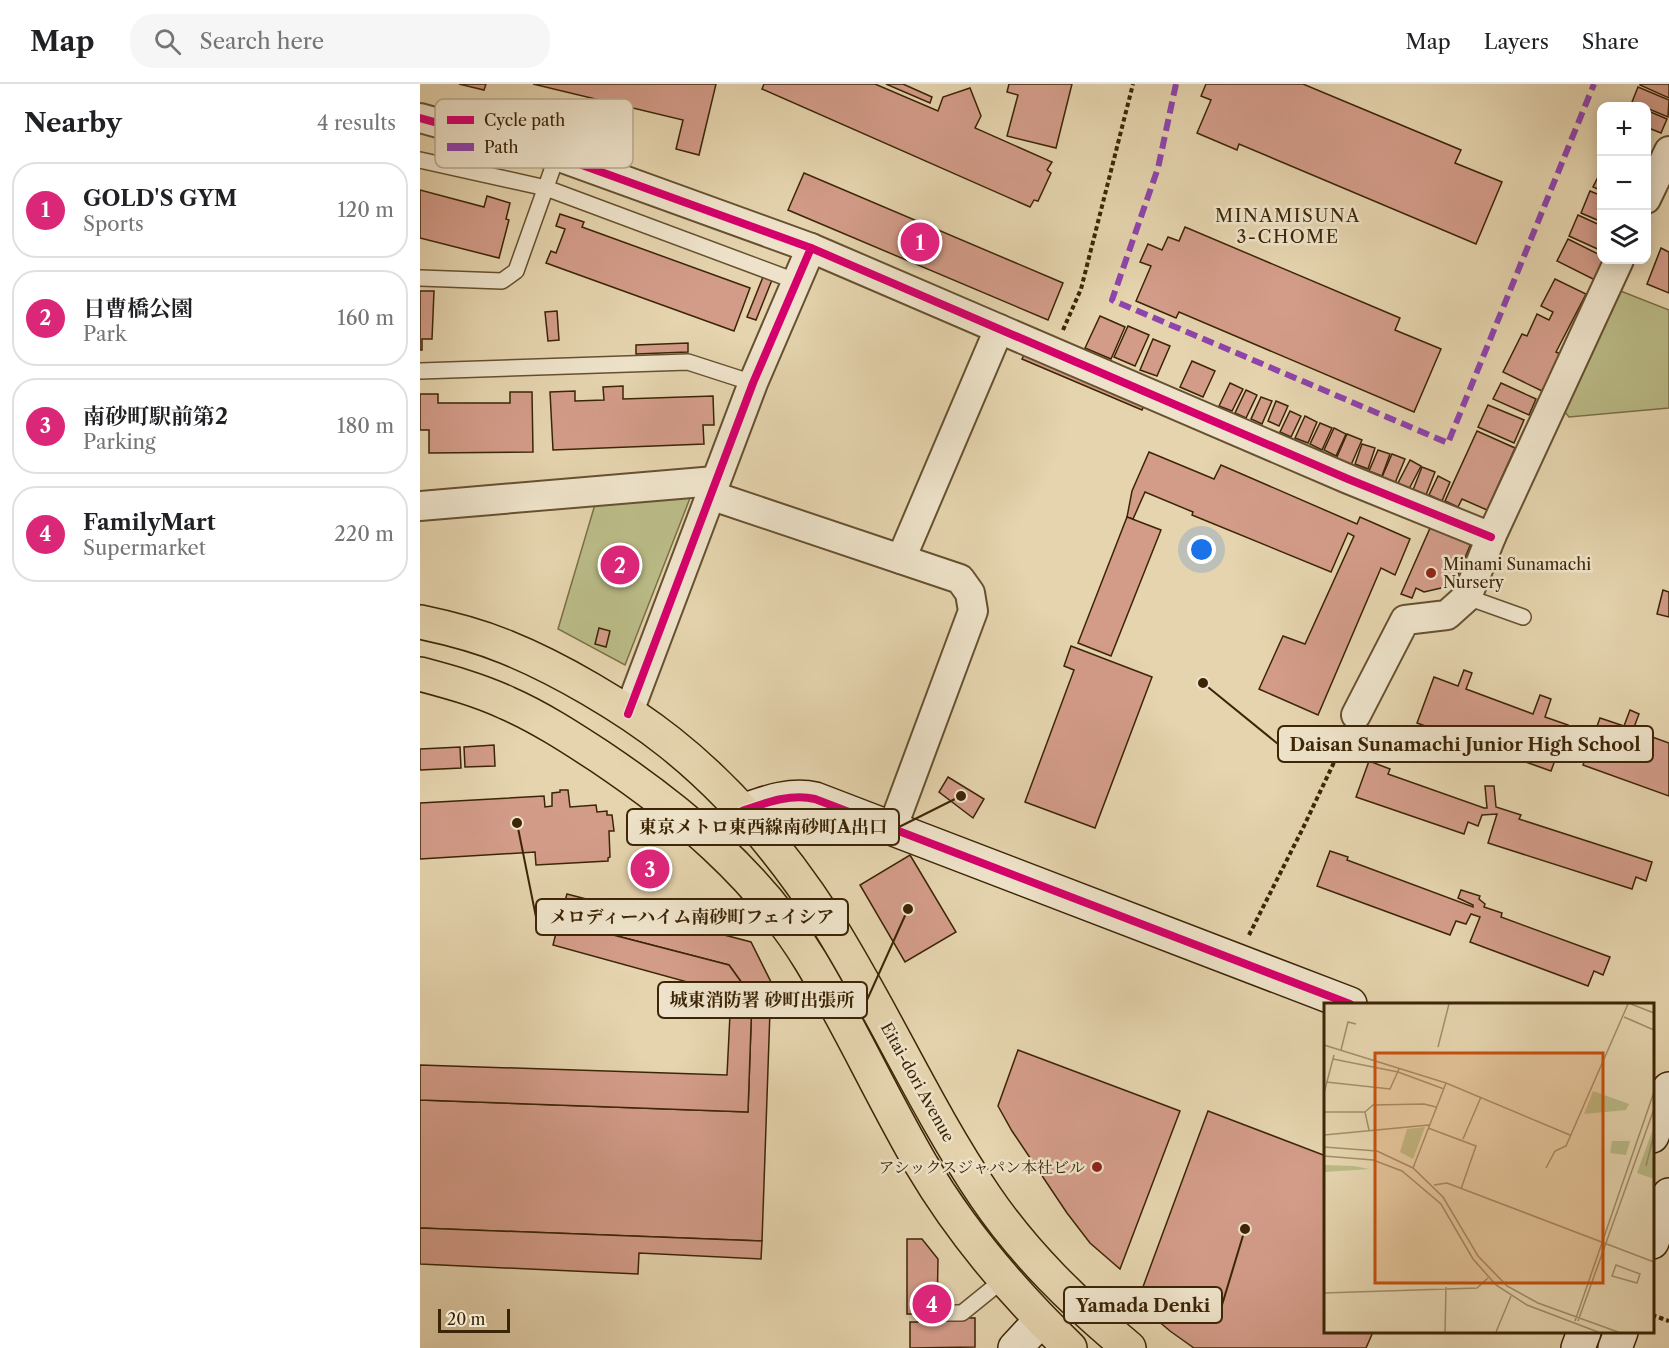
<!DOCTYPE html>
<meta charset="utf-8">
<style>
body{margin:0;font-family:"Libre Caslon Text","Noto Serif JP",serif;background:#f6f6f6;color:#202124}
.controls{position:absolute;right:18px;top:18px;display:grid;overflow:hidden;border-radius:12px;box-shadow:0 3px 15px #0003}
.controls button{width:54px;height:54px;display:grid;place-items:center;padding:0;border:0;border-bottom:2px solid #e0e0e0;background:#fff;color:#202124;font:30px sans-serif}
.scale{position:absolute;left:18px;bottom:15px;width:72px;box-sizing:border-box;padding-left:6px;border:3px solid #3c2506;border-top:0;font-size:16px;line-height:21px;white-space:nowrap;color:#3c2506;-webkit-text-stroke:4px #eee3ca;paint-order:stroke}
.you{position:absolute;left:782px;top:466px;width:21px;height:21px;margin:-15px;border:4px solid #fff;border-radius:50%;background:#1a73e8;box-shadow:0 0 0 9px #1a73e833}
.badge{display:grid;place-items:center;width:39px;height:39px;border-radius:50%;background:#db2777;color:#fff;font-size:20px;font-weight:700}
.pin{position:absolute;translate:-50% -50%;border:3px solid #fff;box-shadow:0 2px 6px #0006}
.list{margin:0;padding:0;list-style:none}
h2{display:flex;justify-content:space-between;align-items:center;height:78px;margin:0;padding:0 24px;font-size:26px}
h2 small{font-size:20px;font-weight:400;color:#757577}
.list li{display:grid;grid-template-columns:39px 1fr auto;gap:18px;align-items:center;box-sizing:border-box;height:96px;margin:0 12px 12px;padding:0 12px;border:2px solid #e0e0e0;border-radius:24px}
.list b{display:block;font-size:22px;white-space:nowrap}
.list p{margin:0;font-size:20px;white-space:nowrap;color:#757577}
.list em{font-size:20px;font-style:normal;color:#757577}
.icon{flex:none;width:33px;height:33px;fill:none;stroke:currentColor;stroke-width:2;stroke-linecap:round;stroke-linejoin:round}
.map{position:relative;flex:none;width:1249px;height:1264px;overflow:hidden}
header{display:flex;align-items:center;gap:36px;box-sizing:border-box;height:84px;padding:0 30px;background:#fff;border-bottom:2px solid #e0e0e0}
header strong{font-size:28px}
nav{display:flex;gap:33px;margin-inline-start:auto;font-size:21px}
.search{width:420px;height:54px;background:#f6f6f6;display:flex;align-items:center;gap:15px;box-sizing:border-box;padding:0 21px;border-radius:24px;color:#757577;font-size:22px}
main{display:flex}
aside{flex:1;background:#fff}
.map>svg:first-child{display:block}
.park{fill:#babb87;stroke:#7b7046;stroke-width:1.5}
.building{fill:#d39c89;stroke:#3c2506;stroke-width:1.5}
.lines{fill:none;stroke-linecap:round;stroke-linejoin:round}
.lane-casing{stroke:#665130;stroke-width:18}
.street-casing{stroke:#665130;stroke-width:32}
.secondary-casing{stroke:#3c2506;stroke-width:36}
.primary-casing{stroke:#3c2506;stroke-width:36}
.path{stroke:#3c2506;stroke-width:4;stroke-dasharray:4.5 3;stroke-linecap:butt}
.lane{stroke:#eee3ca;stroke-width:15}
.street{stroke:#eee3ca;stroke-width:28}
.secondary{stroke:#eee3ca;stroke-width:33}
.primary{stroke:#e5d4ae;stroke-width:33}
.quiet{stroke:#8e44ad;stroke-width:6;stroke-dasharray:12 6;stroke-linecap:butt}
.cycleway-casing{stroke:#eee3ca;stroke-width:11}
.cycleway{stroke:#d6006c;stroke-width:8}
.poi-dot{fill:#8f2418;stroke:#eee3ca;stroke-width:2}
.labels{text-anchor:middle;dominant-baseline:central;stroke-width:5;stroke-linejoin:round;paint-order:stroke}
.poi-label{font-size:16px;fill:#3c2506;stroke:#eee3ca;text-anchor:start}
.street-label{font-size:16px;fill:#3c2506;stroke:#eee3ca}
.neighbourhood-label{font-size:18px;letter-spacing:1.5px;fill:#3c2506;stroke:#eee3ca}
.inset-road{fill:none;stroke:#a18e6b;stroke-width:1.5}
.view{fill:#c64f0b;fill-opacity:0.15;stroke:#c64f0b;stroke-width:3}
.inset-edge{fill:none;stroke:#3c2506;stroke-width:3}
.key{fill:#eee3ca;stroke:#b9aa8f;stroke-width:1.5}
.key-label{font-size:16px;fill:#3c2506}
.leader{fill:none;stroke:#3c2506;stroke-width:2}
.callout-dot{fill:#3c2506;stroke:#eee3ca;stroke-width:2}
.callout{fill:#eee3ca;stroke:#3c2506;stroke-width:2}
.callout-label{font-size:18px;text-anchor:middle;font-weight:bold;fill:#3c2506}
</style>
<header>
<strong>Map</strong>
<div class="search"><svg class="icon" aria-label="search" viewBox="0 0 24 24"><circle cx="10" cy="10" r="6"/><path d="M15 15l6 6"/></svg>Search here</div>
<nav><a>Map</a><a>Layers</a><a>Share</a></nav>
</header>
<main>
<aside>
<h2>Nearby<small>4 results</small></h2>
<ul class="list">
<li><span class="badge">1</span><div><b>GOLD'S GYM</b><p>Sports</p></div><em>120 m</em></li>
<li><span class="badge">2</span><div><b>日曹橋公園</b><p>Park</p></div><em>160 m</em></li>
<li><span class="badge">3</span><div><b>南砂町駅前第2</b><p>Parking</p></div><em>180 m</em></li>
<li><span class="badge">4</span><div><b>FamilyMart</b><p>Supermarket</p></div><em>220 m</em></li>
</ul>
</aside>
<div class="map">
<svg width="1249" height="1264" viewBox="0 0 1249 1264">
<rect width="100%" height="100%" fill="#e5d4ae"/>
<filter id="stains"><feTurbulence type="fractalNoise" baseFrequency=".00333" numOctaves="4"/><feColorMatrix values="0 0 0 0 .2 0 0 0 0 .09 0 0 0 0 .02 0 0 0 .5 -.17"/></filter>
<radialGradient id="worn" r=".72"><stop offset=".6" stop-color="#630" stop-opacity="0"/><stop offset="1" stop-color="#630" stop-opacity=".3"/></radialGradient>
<g class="park">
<path d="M1198,206l51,20v98l-100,9 -6,-7z"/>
<path d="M272,409l-67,172 -67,-36 38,-128z"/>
</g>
<g class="building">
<path d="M39,0h27l-2,6z"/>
<path d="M113,0h183l-17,71 -23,-6 7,-29z"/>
<path d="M344,0h111l63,27 5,-14 27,-9 11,28 -6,12 77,34 -5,8 4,3 -13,28 -4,-1 -4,7 -268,-118z"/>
<path d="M466,0h17l29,13 -2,6z"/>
<path d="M589,0h63l-16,64 -49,-12 11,-41 -11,-3z"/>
<path d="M786,0h97l158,66 -6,13 47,19 -26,62 -237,-100 -2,6 -40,-17 14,-33 -10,-4z"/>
<path d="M1220,0h29v14l-29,-13z"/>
<path d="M1218,3l31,13 -1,17 -36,-15z"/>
<path d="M1226,26l21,9 -6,14 -15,-6z"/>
<path d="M1182,85v22l-9,-4z"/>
<path d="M384,89l259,110 -15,37 -260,-110z"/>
<path d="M0,106l64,17 3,-11 23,7 -4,16 3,1 -10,38 -79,-20z"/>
<path d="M1170,107l12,5v26l-21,-9z"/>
<path d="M140,130l24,8 -2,5 168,61 -16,43 -188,-68 5,-12 5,2 9,-24 -9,-3z"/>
<path d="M1158,131l24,11v25l-33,-15z"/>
<path d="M765,143l215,91 -5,12 46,19 -27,63 -235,-100 -3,6 -40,-17 15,-35 -11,-4 8,-18 14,6 6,-13 11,4z"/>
<path d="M1148,155l34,17v4h3l-10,20 -38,-19z"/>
<path d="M1241,164l8,4v41l-22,-9z"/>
<path d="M343,193l9,3 -16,40 -9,-3z"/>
<path d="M1135,195l31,15 -30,58 5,2 -19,37 -39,-19 19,-38 5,2 10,-22 12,6 4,-8 -12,-6z"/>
<path d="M0,207h14l-2,48h-10v11h-2z"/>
<path d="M137,227l2,29 -11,1 -3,-29z"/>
<path d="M680,232l25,11 -14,32 -26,-11z"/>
<path d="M708,242l21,9 -14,31 -21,-9z"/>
<path d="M733,255l17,7 -13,30 -17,-6z"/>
<path d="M268,259v9l-52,2v-9z"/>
<path d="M605,269l120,50 -3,7 -120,-51z"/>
<path d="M772,277l23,10 -12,26 -23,-10z"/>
<path d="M810,299l13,6 -11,22 -13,-5z"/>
<path d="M1081,299l35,16 -7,16 -36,-16z"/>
<path d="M203,302v13l90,-3 1,29h-11l1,19 -151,6 -3,-58 25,-1v10l29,-1 -1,-13z"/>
<path d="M826,306l11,5 -11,23 -11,-5z"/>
<path d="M90,308h22l1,60 -104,1v-23h-9v-36h18v9h72z"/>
<path d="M841,313l11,4 -10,23 -11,-5z"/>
<path d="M856,317l12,5 -9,20 -11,-5z"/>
<path d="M1068,321l36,15 -10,23 -36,-16z"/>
<path d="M870,327l11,5 -10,21 -11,-5z"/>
<path d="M885,332l12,6 -9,21 -13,-5z"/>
<path d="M900,339l12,5 -10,22 -12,-6z"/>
<path d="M914,344l12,6 -10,22 -12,-6z"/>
<path d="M1057,347l38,17 -28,62 -25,-11 -4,8 -13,-6z"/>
<path d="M927,350l15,6 -11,25 -15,-6z"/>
<path d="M942,360l13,4 -7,21 -13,-5z"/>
<path d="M958,366l12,4 -8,22 -13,-5z"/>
<path d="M729,368l65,27 7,-14 136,59 3,-7 50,22 -15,36 -14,-7 -63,147 -59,-26 24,-53 22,8 49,-108 -6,-3 -17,39 -139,-57 1,-3 -48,-20 -12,27 -6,-2 5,-26z"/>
<path d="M972,370l13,5 -10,24 -13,-6z"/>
<path d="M990,376l11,6 -12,23 -11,-6z"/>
<path d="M1002,383l13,5 -9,23 -13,-5z"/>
<path d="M1018,392l12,6 -8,19 -13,-6z"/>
<path d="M707,433l34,13 -50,126 -33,-13z"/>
<path d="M1011,442l40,17 -17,42 -30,7 -8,-4 -4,10 -11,-4z"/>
<path d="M1243,506l6,2v25l-12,-3z"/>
<path d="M179,544l11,3 -4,16 -11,-3z"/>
<path d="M651,562l81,31 -57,151 -70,-26 49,-132 -10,-4z"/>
<path d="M1044,586l8,3 -6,16 67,25 7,-19 11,4 -6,18 23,8 -17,46 -134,-48 17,-46 24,9z"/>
<path d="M1210,626l9,4 -6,16 36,13v53l-86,-31 17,-47 24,8z"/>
<path d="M74,661l1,21 -30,1 -1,-20z"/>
<path d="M40,663l1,21 -41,2v-21z"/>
<path d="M949,677l21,8 -2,5 96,34h3l-2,-22h9l2,21 25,8 -2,4 133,43 -6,19 -10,-4 -4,12 -144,-46 9,-29 -15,1 -4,11 -10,-4 -4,12 -108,-37z"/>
<path d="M528,693l36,22 -11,19 -34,-26z"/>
<path d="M140,706h8l2,17 26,-2 1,7 10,-1v4h5l2,16h-5l1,26 -2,1v3l-72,4 -1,-13 -115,7v-56l124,-7 1,11 7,-1v-13l8,-1z"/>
<path d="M910,767l18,6 -1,3 126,47v-2l-15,-7 3,-8 19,6 -1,3 6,5 -1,3 18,6 -1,4 109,40 -7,18 -9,-4 -6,15 -118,-44 10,-25 -9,-3 -5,10 -10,-3 -6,14 -133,-49z"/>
<path d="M490,771l46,77 -51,30 -45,-77z"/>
<path d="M147,810l184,48 20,40 -9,259 -342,-13v-128l328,12 4,-115 -23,-32 -170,-44z"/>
<path d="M139,837l170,44 23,32 -4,115 -328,-12v-35l307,10 4,-81 -178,-49z"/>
<path d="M598,966l162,61 -60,158 -30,-26 -23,-30 -55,-82 -14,-25z"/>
<path d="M788,1027l118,45v176h47l-7,16h-172l-24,-17 -33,-28z"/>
<path d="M0,1144l342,13 -1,18 -122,-6 -1,21 -218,-10z"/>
<path d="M487,1155h15l16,20 -1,55h-30z"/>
<path d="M498,1233l57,1v29l-65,1v-26h8z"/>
</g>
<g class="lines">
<g class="lane-casing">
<g id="lane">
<path d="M0,76l126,28 252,94"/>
<path d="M0,194l82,3 14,-10 41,-115"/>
<path d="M0,287l268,-9 65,21"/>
<path d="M1047,513l56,20"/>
<path d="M522,1229h20l42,-34"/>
</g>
</g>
<g class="street-casing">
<g id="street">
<path d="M0,34l137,38 254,92 -58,135 -125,331"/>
<path d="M1226,115l23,-48"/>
<path d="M391,164l537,231 143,58"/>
<path d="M290,411l250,84 10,14 3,18 -81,218"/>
<path d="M0,422l295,-25"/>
<path d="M481,475l98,-230"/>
<path d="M936,631l49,-95 42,-5 20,-18 24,-60 128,-277"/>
</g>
</g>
<g class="secondary-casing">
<g id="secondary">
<path d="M322,727c23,-8 49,-18 73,-12l535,205"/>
<path d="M1232,1052l17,-47"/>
<path d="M1232,1158l17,-47"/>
<path d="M595,1264l26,-28"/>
<path d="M1158,1264l6,-16"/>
<path d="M1195,1264l6,-16"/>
</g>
</g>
<g class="primary-casing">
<g id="primary">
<path d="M0,538c29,6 59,14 86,25 52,21 119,60 163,95 62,49 116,114 159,181 56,89 98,186 157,273 40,59 90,107 144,152"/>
<path d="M0,590c30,8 59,16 87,29 32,14 63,34 92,53 82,55 159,119 211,204 40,66 72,137 111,204 40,68 92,129 149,184"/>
</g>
</g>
<g class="path">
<path d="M643,246l18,-41 52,-205"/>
<path d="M829,851l54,-107 43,-91"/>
<path d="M1232,1231l17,6"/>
</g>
<use href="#lane" class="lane"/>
<use href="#street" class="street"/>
<use href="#secondary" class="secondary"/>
<use href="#primary" class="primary"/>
<path class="quiet" d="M756,0l-18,84 -46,132 336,143 146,-359"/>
<g class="cycleway-casing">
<g id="cycleway">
<path d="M0,34l137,38 254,92 -58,135 -125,331"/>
<path d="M391,164l537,231 143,58"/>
<path d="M322,727c23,-8 49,-18 73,-12l535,205"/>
</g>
</g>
<use href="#cycleway" class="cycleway"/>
</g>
<g class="poi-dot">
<circle cx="1011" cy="489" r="6"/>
<circle cx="677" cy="1083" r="6"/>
</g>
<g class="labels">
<g class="poi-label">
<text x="1023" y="480">Minami Sunamachi<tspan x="1023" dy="18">Nursery</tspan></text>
<text x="665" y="1083" text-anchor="end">アシックスジャパン本社ビル</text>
</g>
<g class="street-label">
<text transform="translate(498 998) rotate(61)">Eitai-dori Avenue</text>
</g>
<g class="neighbourhood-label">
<text x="868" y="132">MINAMISUNA<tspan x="868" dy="21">3-CHOME</tspan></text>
</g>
</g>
<g transform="translate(904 919)">
<rect width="330" height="330" fill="#e5d4ae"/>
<path d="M269,88l36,13 -3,6 -42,4zM330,123v53l-17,-6zM101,124l-12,32 -13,-7 7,-23zM288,138h18l-4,14 -16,-2zM0,162l29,1 17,3 -46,3z" fill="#babb87"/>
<path class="inset-road" d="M307,1l23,9M300,14l30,13M0,42l122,38 -33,85M114,44l11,-43M17,47l7,-28 8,2M9,56l65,13 46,17M2,79l64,7 9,-20M122,80l124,52M0,90l10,-38M0,109h41l4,18M41,109l8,-7 51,-1 12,3M104,125l48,18 -15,43M0,132l105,-10M139,136l18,-42M0,144l53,4 36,17 30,29 35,59 29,30 31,17 80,29M0,153l49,4 29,11 39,33 32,55 23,26 31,20 71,27M322,163l8,-32M222,165l9,-17 11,-5 62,-142M110,182l13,-2 207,79M292,262l24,9 -3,9 -25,-7zM0,290l153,-5 11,-10M251,318l79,-229M254,318l76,-212M121,329l1,-45M172,329l15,-36"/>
<path class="view" d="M51,50h228v230h-228z"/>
<rect width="330" height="330" class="inset-edge"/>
</g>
<rect x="15" y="15" width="198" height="69" rx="9" class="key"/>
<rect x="27" y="32" width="27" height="8" fill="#d6006c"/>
<rect x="27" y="59" width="27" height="8" fill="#8e44ad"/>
<g class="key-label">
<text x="64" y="42">Cycle path</text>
<text x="64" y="69">Path</text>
</g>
<path class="leader" d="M783 599L858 660M541 712L479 743M97 739L116 833M488 825L447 916M825 1145L802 1221"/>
<g class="callout-dot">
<circle cx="783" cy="599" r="6"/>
<circle cx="541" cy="712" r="6"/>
<circle cx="97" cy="739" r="6"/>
<circle cx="488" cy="825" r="6"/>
<circle cx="825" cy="1145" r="6"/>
</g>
<g class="callout">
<rect x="858" y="642" width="375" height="36" rx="6"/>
<rect x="207" y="725" width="272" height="36" rx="6"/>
<rect x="116" y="815" width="312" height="36" rx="6"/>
<rect x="238" y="898" width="209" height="36" rx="6"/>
<rect x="644" y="1203" width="158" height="36" rx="6"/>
</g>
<g class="callout-label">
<text x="1045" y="667">Daisan Sunamachi Junior High School</text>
<text x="343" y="749">東京メトロ東西線南砂町A出口</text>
<text x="272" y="839">メロディーハイム南砂町フェイシア</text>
<text x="342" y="922">城東消防署 砂町出張所</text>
<text x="723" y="1228">Yamada Denki</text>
</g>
<rect width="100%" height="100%" filter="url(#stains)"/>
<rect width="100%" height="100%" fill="url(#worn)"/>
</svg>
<div class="controls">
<button>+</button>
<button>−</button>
<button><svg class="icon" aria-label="layers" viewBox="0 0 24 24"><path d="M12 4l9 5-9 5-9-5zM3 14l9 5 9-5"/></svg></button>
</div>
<div class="scale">20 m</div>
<div class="you"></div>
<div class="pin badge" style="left:500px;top:158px">1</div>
<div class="pin badge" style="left:200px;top:481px">2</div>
<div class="pin badge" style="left:230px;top:785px">3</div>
<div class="pin badge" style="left:512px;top:1220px">4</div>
</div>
</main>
